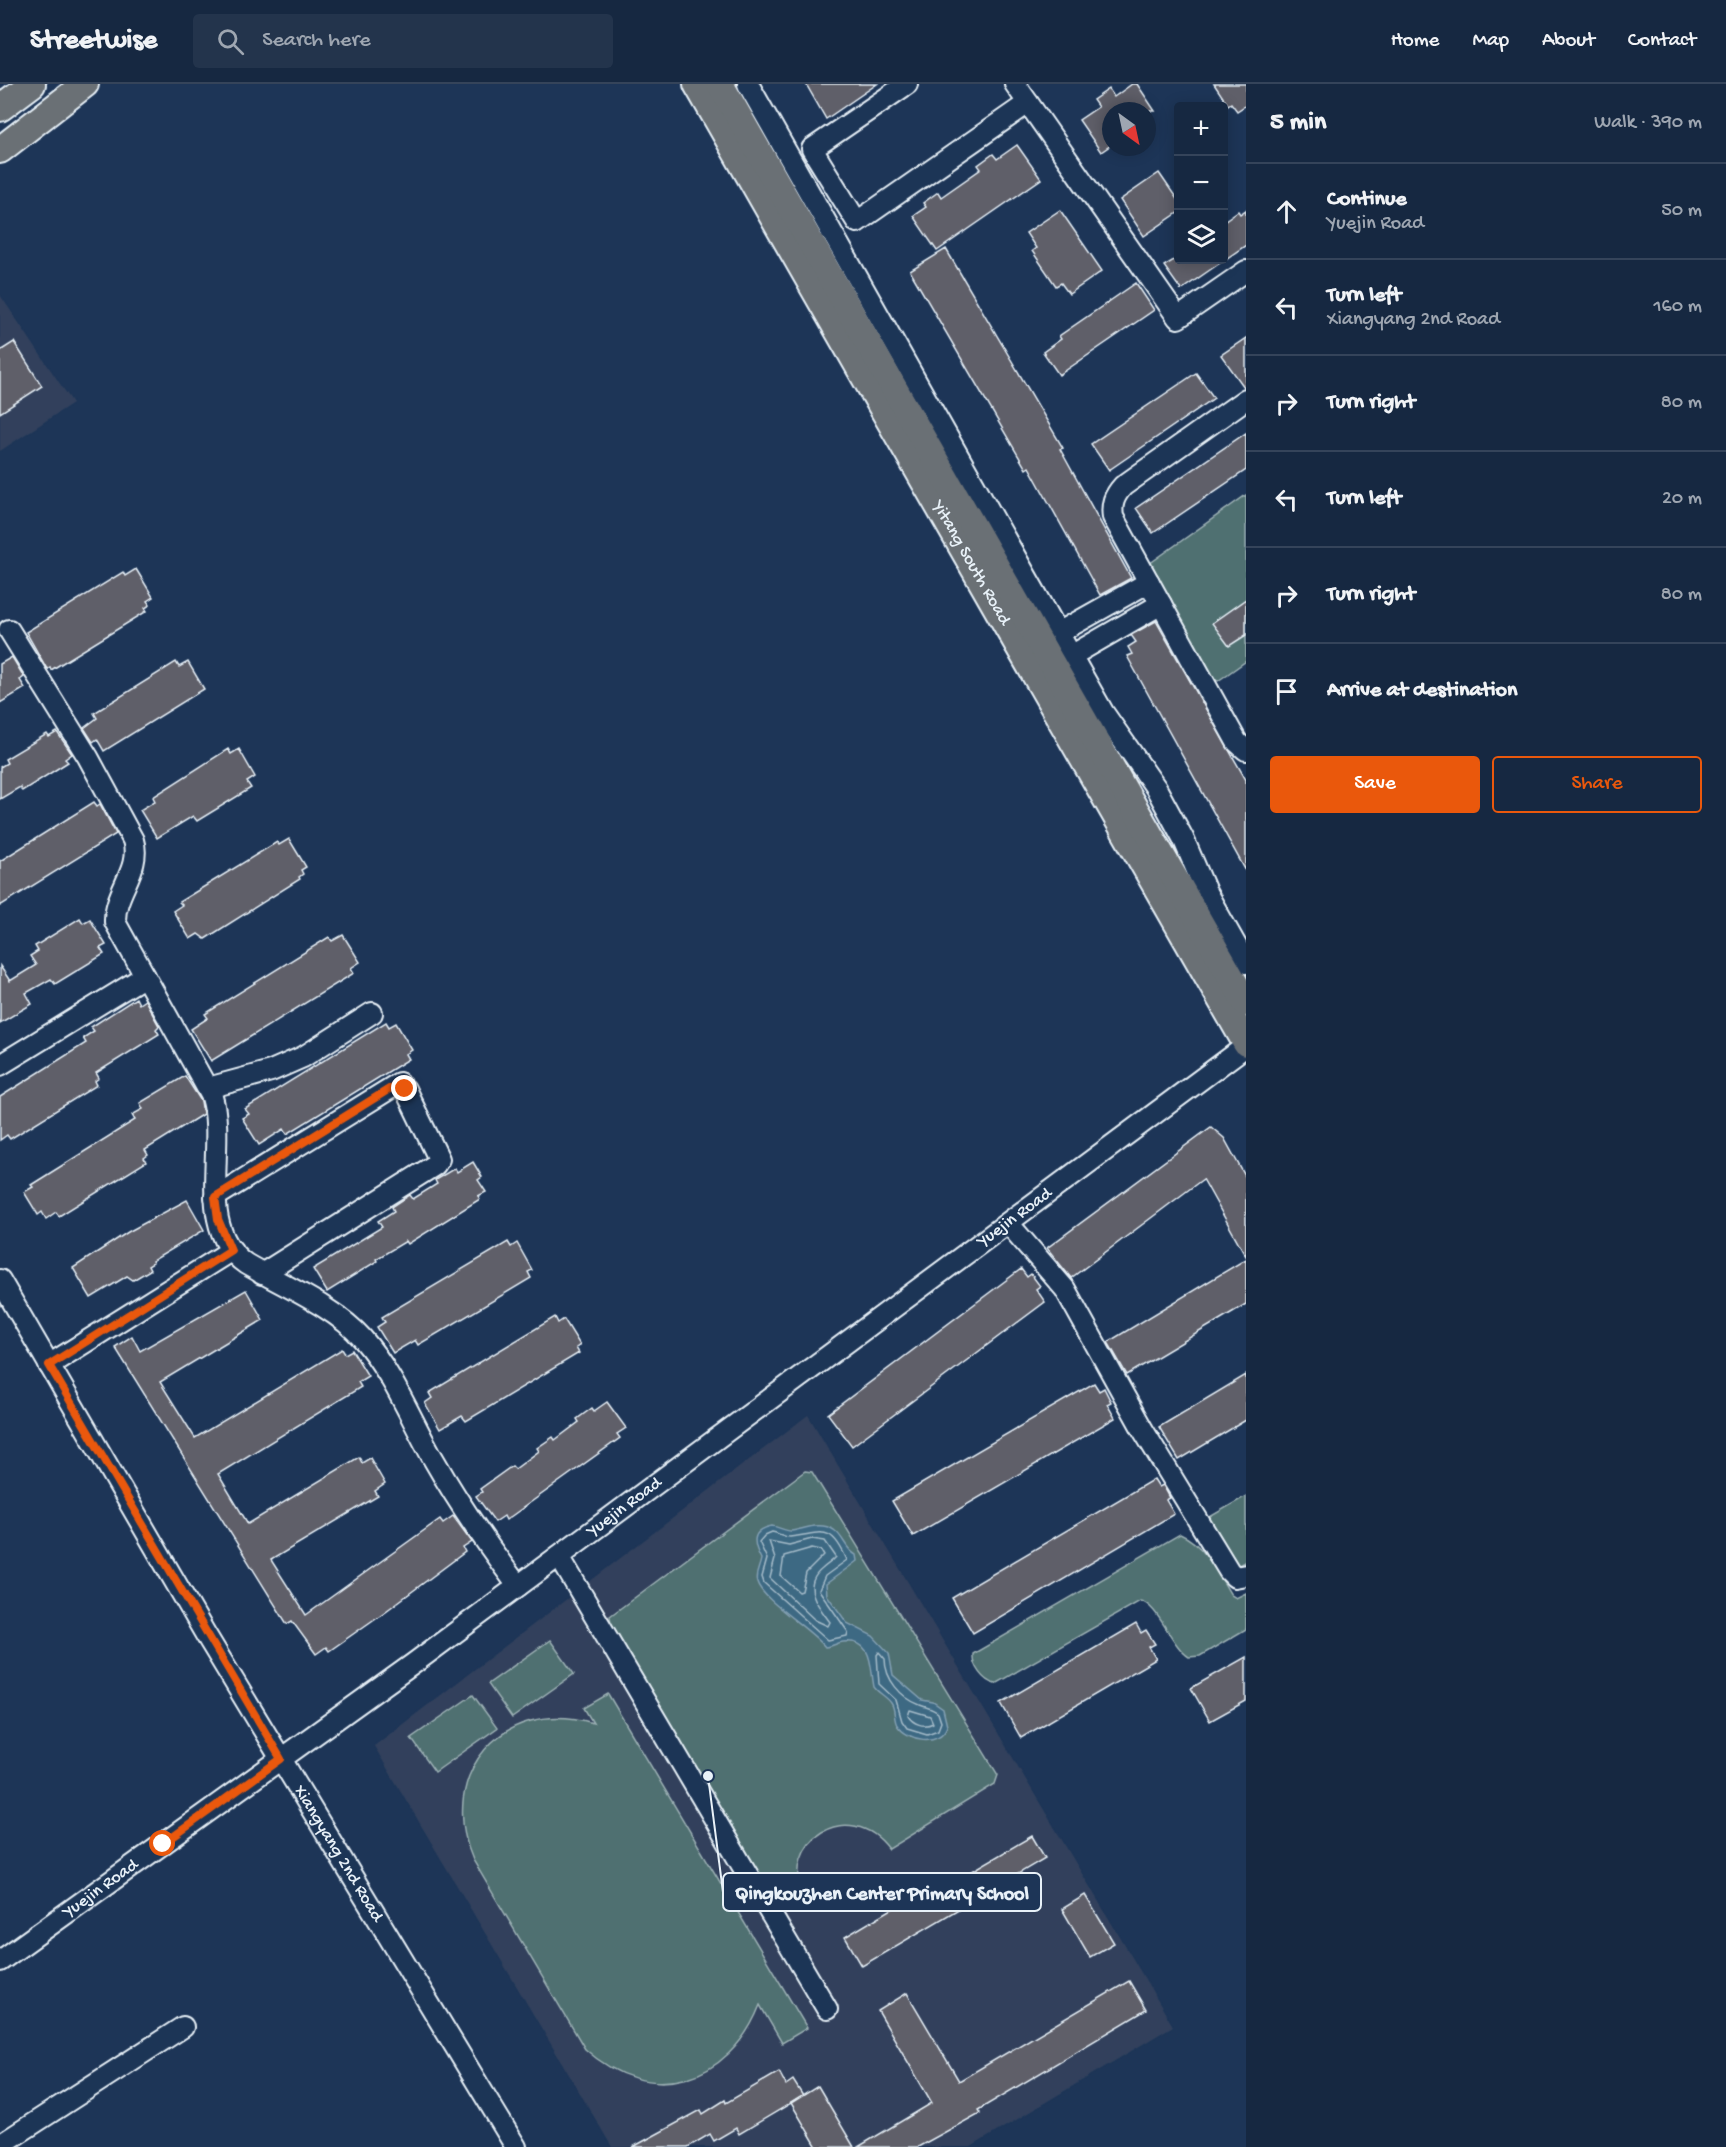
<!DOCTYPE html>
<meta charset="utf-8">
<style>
body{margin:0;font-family:"Gochi Hand",sans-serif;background:#23344c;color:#f1f3f6}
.controls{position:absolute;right:18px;top:18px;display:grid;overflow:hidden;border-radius:6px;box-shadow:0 3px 15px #0003}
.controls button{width:54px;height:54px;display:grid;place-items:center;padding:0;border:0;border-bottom:2px solid #35445a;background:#162841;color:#f1f3f6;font:30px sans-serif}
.compass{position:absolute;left:1102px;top:18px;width:54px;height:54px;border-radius:50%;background:#162841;box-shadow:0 3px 15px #0003;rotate:147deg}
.stop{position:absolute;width:18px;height:18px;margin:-14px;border:4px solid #ea580c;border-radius:50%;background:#fff}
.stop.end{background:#ea580c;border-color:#fff;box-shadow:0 2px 6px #0008}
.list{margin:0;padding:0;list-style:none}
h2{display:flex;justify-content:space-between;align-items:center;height:78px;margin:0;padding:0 24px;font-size:26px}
h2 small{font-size:20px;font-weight:400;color:#9ea6b1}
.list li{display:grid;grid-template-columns:39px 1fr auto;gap:18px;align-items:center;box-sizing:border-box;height:96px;padding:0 24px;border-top:2px solid #35445a}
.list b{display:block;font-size:22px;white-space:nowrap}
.list p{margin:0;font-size:20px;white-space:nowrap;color:#9ea6b1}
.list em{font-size:20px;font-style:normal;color:#9ea6b1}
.actions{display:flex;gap:12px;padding:18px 24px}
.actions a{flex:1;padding:14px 0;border:2px solid #ea580c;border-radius:6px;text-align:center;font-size:21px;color:#ea580c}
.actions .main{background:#ea580c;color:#fff}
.icon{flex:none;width:33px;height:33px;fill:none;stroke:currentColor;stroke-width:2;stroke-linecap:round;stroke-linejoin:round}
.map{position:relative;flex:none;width:1246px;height:2063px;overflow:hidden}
header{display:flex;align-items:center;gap:36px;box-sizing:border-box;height:84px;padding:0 30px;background:#162841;border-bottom:2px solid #35445a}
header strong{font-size:28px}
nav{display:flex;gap:33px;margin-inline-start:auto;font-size:21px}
.search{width:420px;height:54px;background:#23344c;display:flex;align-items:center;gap:15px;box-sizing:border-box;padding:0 21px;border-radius:6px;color:#9ea6b1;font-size:22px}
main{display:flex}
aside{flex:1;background:#162841}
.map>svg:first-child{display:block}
.built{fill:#31415c}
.green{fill:#4f7071;stroke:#9cb0b4;stroke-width:1.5}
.water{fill:#3e6983;stroke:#829fb2;stroke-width:1.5}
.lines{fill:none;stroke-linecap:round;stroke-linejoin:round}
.shore{stroke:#a4bbc9;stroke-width:1.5}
.building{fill:#5f5e69;stroke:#e8f1f8;stroke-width:1.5}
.minor-casing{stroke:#e8f1f8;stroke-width:24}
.major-casing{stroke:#e8f1f8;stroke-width:30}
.minor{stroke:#1d3557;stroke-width:20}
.major{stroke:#6a7074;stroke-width:26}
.route{stroke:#ea580c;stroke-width:8}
.labels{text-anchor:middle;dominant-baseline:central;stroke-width:4.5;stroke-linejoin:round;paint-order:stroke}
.street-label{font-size:18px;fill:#e8f1f8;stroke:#1d3557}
.leader{fill:none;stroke:#e8f1f8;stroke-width:2}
.callout-dot{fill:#e8f1f8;stroke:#1d3557;stroke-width:2}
.callout{fill:#1d3557;stroke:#e8f1f8;stroke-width:2}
.callout-label{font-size:20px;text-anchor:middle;font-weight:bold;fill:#e8f1f8}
</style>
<header>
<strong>Streetwise</strong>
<div class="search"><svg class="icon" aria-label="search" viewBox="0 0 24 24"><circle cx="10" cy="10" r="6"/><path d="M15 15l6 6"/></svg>Search here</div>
<nav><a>Home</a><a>Map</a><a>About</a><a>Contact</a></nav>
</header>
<main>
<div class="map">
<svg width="1246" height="2063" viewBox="0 0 1246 2063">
<rect width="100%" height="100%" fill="#1d3557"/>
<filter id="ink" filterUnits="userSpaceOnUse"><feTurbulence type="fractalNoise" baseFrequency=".0167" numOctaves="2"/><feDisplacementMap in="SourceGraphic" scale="12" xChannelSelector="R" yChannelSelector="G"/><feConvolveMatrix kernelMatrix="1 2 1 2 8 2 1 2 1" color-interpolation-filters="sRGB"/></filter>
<g filter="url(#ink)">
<g class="built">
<path d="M0,211l73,108 -73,48z"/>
<path d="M808,1331l365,611 -202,121h-359l-238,-401z"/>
</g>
<g class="green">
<path d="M1246,411v166l-28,20 -6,-3 -63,-114z"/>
<path d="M805,1387l7,1 186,303 -3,9 -106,65c-39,-53 -112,-9 -84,50l-25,15 -169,-291 -1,-7z"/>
<path d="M1246,1412v65l-9,5 -29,-48z"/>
<path d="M1180,1450c25,11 37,38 51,61l5,3 10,-5v36l-46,27 -11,1c-18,-11 -31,-53 -49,-56l-145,83c-12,-3 -23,-18 -22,-30z"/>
<path d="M550,1556l24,34 -62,44 -24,-34z"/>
<path d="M608,1610l199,334 -25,15 -22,-38c-31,79 -110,103 -175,44l-112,-189c-37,-85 29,-164 120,-137l-9,-15z"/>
<path d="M473,1611l24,33 -62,44 -24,-34z"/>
</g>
<path class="water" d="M772,1442c7,1 13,5 19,5 14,-2 29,-10 43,-1 10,7 11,19 22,25l1,6 -31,23 1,11 20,28 26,13 16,17 4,22 29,25 11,2 10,7 4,17c-7,21 -40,15 -50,-1 -4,-7 -1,-15 -6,-22 -5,-7 -13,-10 -17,-16 -4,-19 0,-49 -31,-45 -7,1 -11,5 -18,5 -13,-17 -63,-47 -68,-65 -3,-7 3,-15 4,-23 -8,-15 -11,-29 11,-33z"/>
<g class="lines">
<g class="shore">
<path d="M772,1448c6,1 12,5 18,5 32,-3 40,-15 57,23l-22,16 -6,14 29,42 -1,4 -19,4 -64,-57 -2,-6 5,-18 -8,-17 6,-7z"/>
<path d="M812,1455l13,2 11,16c-4,5 -9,7 -14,12 -21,17 -4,37 8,53l-2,4 -13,-6 -45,-42 5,-19 -6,-18 20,4z"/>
<path d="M812,1464l9,2 3,5 -18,18 -4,18 -3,1 -18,-16 3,-20z"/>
<path d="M879,1568l6,7c0,20 16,39 35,46 7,3 12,3 18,8l3,9 -3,8 -11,4 -20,-6 -5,-7 -6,-21 -17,-16 -2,-29z"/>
<path d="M910,1626l20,6 3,7c-9,5 -20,1 -25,-7z"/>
</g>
</g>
<g class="building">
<path d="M806,0h71l-51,35z"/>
<path d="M1132,0h5l18,27h-44v34l-10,7 -22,-32 19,-13 -5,-7 16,-11 5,8z"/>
<path d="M1214,0h32v21l-9,6 -6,-8 -3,2z"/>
<path d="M1017,61l24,34 -104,72 -24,-35 13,-9 -3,-4 15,-11 3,5 40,-28 -3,-4 15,-11 4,5z"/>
<path d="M1159,89l20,29v10l-35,24 -24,-36z"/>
<path d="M1060,126l42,61 -33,23 -8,-11 -5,3 -24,-35 4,-3 -10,-15z"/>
<path d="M1246,126v35l-65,45 -17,-24 10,-6h50v-39l14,-10 2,3z"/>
<path d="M946,165l117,199 -3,1 71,129 -31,17 -71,-128 -3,2 -116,-198z"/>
<path d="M1136,199l18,27 -95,65 -16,-23 18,-13 -2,-3z"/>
<path d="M1246,254v49h-2l-23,-32z"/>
<path d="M14,258l28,44 -42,27v-62z"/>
<path d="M1196,289l18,25 -105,72 -18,-26z"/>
<path d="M1246,349v37l-93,63 -17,-25z"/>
<path d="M136,485l17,28 -6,4 3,4 -5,3 2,3 -96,59 -1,-3 -3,2 -21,-37 97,-60 2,4z"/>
<path d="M1246,515v36l-17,11 -17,-23z"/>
<path d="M1156,537l90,159v91l-119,-215 5,-2 -4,-7 8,-5 -5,-7z"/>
<path d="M12,573l12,20 -4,3 5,8 -25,15v-39z"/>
<path d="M176,578l3,5 9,-5 16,27 -100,62 -7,-12 -4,3 -9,-14 13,-10 -3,-5z"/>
<path d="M57,648l15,22 -7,5 3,3 -46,29 -2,-4 -20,12v-32l7,-4 -2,-4 42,-25 2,3z"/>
<path d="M228,665l3,5 8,-5 16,28 -8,5 4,6 -54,33 -4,-5 -36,22 -17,-28 15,-9 -2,-4z"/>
<path d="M94,718l3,4 3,-2 16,30 -116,72v-45z"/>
<path d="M289,755l17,28 -5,3 2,4 -4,3 1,2 -95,60 -7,-5 -8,5 -17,-28 9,-6 -3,-3 98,-60 2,3z"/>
<path d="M80,834l3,5 7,-4 16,26 -6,3 4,6 -49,30 -4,-5 -25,14 6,11 -32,19v-57l10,15 26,-16 -6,-9 8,-5 -3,-5z"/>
<path d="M343,851l17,27 -9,6 3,5 -143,88 -20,-32 17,-11 -3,-4 124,-77 3,4z"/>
<path d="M136,914l3,6 6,-4 14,26 -3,3 3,5 -63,39 3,5 -4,3 2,4 -87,54 -3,-4 -7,5v-43l86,-54 -3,-5 11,-7 -3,-4z"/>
<path d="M386,938l3,5 7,-4 16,27 -6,4 3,5 -122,75 -3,-5 -25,16 -17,-27 7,-4 -4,-5z"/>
<path d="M185,992l16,25 2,13 -58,36 3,5 -4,3 2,4 -87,54 -3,-4 -10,7 -4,-7 -4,3 -14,-23 9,-5 -2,-2 104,-65 -3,-5 11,-6 -3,-6z"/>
<path d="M1211,1043l13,11 22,40v78l-43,-77 -132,99 -24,-30z"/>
<path d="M473,1078l9,15 -4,3 8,12 -8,4 2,3 -72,45 -2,-3 -30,18 1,2 -50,31 -14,-23 69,-42 -4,-6 16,-10 -2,-4 18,-12 3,4 24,-15 -2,-4 20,-12 2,4z"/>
<path d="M187,1116l17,30 -52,31 1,2 -5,3 2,4 -17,10 -6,-4 -36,22 -18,-30 55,-36z"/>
<path d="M508,1158l3,5 6,-4 15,27 -4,2 3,6 -113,67 -3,-5 -22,13 -16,-26 8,-5 -3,-5z"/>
<path d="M1246,1175v45l-119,71 -19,-33z"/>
<path d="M1021,1185l6,8 4,-3 9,12 -4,3 9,13 -193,144 -24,-32z"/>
<path d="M246,1206l17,30 -103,62 35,56 147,-89 3,5 7,-4 16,26 -10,6 3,5 -143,87 30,50 111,-67 3,6 8,-5 15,26 -10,7 3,5 -107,64 35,55 134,-96 3,4 10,-7 19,26 -9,6 2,4 -79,59 -57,40 -3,-4 -10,7 -24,-33 -5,3 -172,-277 17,-11 8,15z"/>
<path d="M555,1233l3,6 6,-4 16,26 -4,3 3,5 -113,68 -4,-5 -22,13 -15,-26 7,-5 -3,-5z"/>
<path d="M1246,1291v45l-67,40 -20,-33z"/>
<path d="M1094,1299l5,8 5,-3 7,14 -4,2 8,14 -202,118 -21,-35z"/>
<path d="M607,1318l19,26 -9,6 3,4 -114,82 -2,-4 -9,6 -19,-26 6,-4 -2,-3 32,-23 3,3 24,-18 -2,-3 16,-11 2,3 24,-18 -2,-3 15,-11 2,3z"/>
<path d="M1154,1395l5,8 4,-2 7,13 -4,2 8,14 -201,119 -21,-35z"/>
<path d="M1136,1540l5,9 5,-3 9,14 -6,3 7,12 -135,79 -20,-35z"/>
<path d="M1246,1573v44l-36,20 -19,-33z"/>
<path d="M1032,1752l13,22 -183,108 -17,-29 67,-40 4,7z"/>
<path d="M1085,1811l29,48 -24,14 -28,-48z"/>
<path d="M1129,1897l17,29 -168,100 2,3 -62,34h-60l74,-44 -54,-92 29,-18 52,88z"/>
<path d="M779,1988l7,13 7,-5 10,16 -64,38 -3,-6 -22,13 -4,-7 -22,13h-55l68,-37 2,4 22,-14 1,3z"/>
<path d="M818,2002l36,61h-37l-26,-44z"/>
</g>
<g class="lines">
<g class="minor-casing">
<g id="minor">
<path d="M748,0l355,628 53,76 27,50 24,56 39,69"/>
<path d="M907,0l-95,65 45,73 171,-119"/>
<path d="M1015,0l163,234 68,-47"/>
<path d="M1246,315l-123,87c-9,10 -12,18 -10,31l124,225 9,8"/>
<path d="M9,546l79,127 45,83c9,30 -19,51 -18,82l97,175c15,51 -18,131 34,167 36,21 89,43 116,74 31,35 49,82 72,122 25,44 54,86 84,126"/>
<path d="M1058,549l91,-51"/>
<path d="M1071,572l90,-52"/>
<path d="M0,981l145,-89"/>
<path d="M208,1004l63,-17 32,-14 69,-44"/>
<path d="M215,1113l184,-114 6,6 34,70 -4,6 -173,109"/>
<path d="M1008,1139l57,66 78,141 86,141 6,6 11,-2"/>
<path id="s1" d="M0,1196l206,355 310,512"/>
<path d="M49,1281l183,-115"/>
<path d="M559,1472l268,453"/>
<path id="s2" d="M0,1877l413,-297 833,-618"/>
<path d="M0,2061l183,-118"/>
</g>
</g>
<g class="major-casing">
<g id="major">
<path id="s3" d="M697,0l549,959"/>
<path d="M720,0l526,919"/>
<path d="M0,24l32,-24"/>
<path d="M0,66l85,-66"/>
</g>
</g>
<use href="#minor" class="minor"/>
<use href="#major" class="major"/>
</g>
</g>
<g class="lines" filter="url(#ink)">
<path class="route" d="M163,1760l118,-85 -232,-394 182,-115 -13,-31 -3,-22 184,-114 6,6"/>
</g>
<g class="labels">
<g class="street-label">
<text stroke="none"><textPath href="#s3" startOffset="552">Yitang South Road</textPath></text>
<text stroke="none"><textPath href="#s2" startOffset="1258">Yuejin Road</textPath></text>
<text stroke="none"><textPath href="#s2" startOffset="772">Yuejin Road</textPath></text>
<text stroke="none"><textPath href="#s1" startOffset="666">Xiangyang 2nd Road</textPath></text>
<text stroke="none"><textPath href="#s2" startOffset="124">Yuejin Road</textPath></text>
</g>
</g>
<path class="leader" d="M708 1692L723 1808"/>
<circle class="callout-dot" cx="708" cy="1692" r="6"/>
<rect class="callout" x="723" y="1789" width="318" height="38" rx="6"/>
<g class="callout-label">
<text x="882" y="1815">Qingkouzhen Center Primary School</text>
</g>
</svg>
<div class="controls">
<button>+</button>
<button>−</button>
<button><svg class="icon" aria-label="layers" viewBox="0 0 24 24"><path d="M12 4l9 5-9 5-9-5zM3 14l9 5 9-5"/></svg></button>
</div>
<svg class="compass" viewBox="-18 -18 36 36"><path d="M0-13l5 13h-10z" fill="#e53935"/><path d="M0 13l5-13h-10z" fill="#9ea6b1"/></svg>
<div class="stop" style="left:163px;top:1760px"></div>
<div class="stop end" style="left:405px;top:1005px"></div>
</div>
<aside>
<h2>5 min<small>Walk · 390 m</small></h2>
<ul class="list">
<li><svg class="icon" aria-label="ahead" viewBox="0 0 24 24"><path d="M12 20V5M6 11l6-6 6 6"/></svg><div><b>Continue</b><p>Yuejin Road</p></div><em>50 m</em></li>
<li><svg class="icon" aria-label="left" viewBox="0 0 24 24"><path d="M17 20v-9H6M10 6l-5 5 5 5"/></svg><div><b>Turn left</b><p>Xiangyang 2nd Road</p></div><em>160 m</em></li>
<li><svg class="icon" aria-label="right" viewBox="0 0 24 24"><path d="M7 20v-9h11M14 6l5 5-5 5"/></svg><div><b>Turn right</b></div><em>80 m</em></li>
<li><svg class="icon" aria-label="left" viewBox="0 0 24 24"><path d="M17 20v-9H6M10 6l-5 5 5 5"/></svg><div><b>Turn left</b></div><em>20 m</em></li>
<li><svg class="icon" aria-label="right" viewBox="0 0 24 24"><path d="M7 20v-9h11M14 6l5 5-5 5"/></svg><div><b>Turn right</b></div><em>80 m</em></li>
<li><svg class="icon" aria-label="arrive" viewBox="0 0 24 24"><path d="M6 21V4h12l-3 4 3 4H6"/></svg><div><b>Arrive at destination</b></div></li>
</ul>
<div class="actions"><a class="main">Save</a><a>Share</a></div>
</aside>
</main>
